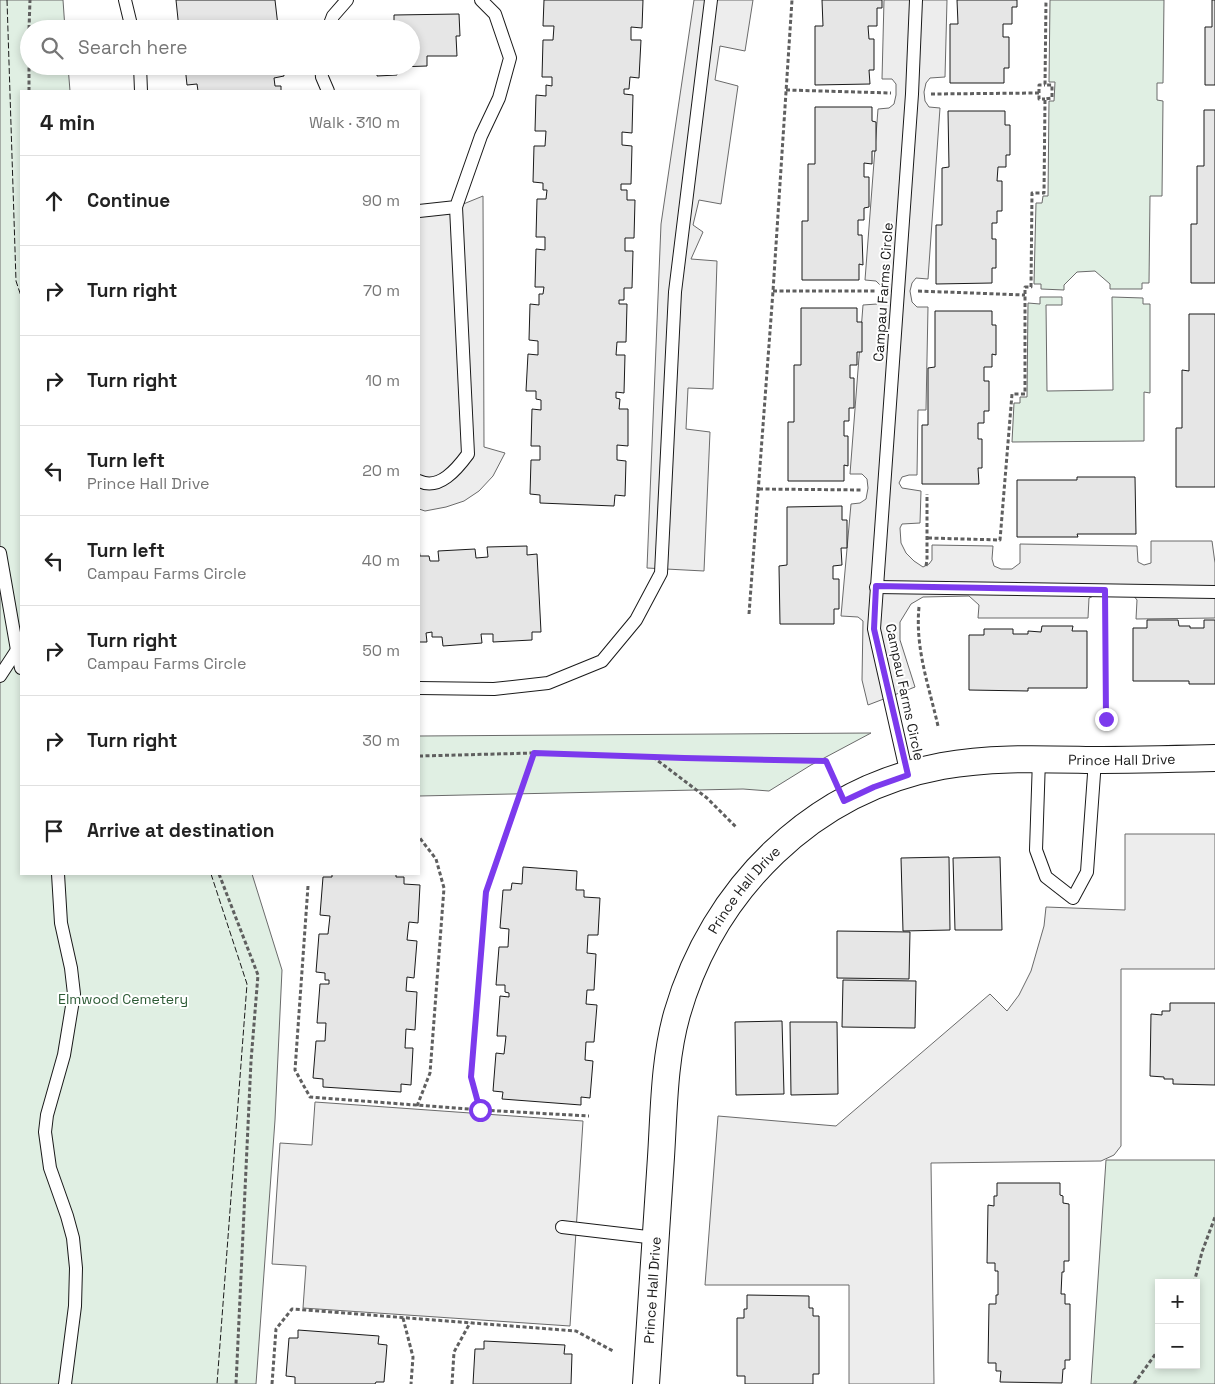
<!DOCTYPE html>
<meta charset="utf-8">
<style>
body{margin:0;font-family:"Space Grotesk",sans-serif;background:#f6f6f6;color:#222}
.controls{position:absolute;right:15px;bottom:15px;display:grid;overflow:hidden;border-radius:0px;box-shadow:0 2px 8px #0003}
.controls button{width:45px;height:45px;display:grid;place-items:center;padding:0;border:0;border-bottom:1px solid #e0e0e0;background:#fff;color:#222;font:25px sans-serif}
.stop{position:absolute;width:15px;height:15px;margin:-11px;border:4px solid #7c3aed;border-radius:50%;background:#fff}
.stop.end{background:#7c3aed;border-color:#fff;box-shadow:0 1px 5px #0008}
.list{margin:0;padding:0;list-style:none}
h2{display:flex;justify-content:space-between;align-items:center;height:65px;margin:0;padding:0 20px;font-size:21px}
h2 small{font-size:16px;font-weight:400;color:#767676}
.list li{display:grid;grid-template-columns:32px 1fr auto;gap:15px;align-items:center;box-sizing:border-box;height:90px;padding:0 20px;border-top:1px solid #e0e0e0}
.list b{display:block;font-size:19px;white-space:nowrap}
.list p{margin:0;font-size:16px;white-space:nowrap;color:#767676}
.list em{font-size:16px;font-style:normal;color:#767676}
.icon{flex:none;width:28px;height:28px;fill:none;stroke:currentColor;stroke-width:2;stroke-linecap:round;stroke-linejoin:round}
.map{position:relative;flex:none;width:1215px;height:1384px;overflow:hidden}
.search{position:absolute;background:#fff;box-shadow:0 2px 8px #0003;left:20px;top:20px;width:400px;height:55px;display:flex;align-items:center;gap:12px;box-sizing:border-box;padding:0 18px;border-radius:28px;color:#767676;font-size:19px}
.panel{position:absolute;background:#fff;box-shadow:0 2px 8px #0003;left:20px;top:90px;width:400px;height:785px;border-radius:0px}
.map>svg:first-child{display:block}
.green{fill:#e0efe3;stroke:#6a6a6a;fill-rule:evenodd}
.parking{fill:#ededed;stroke:#6a6a6a}
.building{fill:#e6e6e6;stroke:#1a1a1a}
.lines{fill:none;stroke-linecap:round;stroke-linejoin:round}
.lane-casing{stroke:#1a1a1a;stroke-width:14}
.street-casing{stroke:#1a1a1a;stroke-width:28}
.path{stroke:#5f5f5f;stroke-width:3;stroke-dasharray:4 2.5;stroke-linecap:butt}
.lane{stroke:#fff;stroke-width:12}
.street{stroke:#fff;stroke-width:26}
.fence{stroke:#1a1a1a;stroke-width:1;stroke-dasharray:6 2.5;stroke-linecap:butt}
.route{stroke:#7c3aed;stroke-width:6}
.labels{text-anchor:middle;dominant-baseline:central;stroke-width:4;stroke-linejoin:round;paint-order:stroke}
.street-label{font-size:14px;fill:#1a1a1a;stroke:#fff}
.park-label{font-size:14px;fill:#2b5a34;stroke:#fff}
</style>
<div class="map">
<svg width="1215" height="1384" viewBox="0 0 1215 1384">
<rect width="100%" height="100%" fill="#fff"/>
<g class="green">
<path d="M0,0h63l2,29h-36v37h39l2,25h-49v783h231l30,96 -7,150 -19,264h-256z"/>
<path d="M1050,0h114l-1,83h-6v17l6,1 -1,95h-12l-1,87h-7v6h-32v-5l-15,-13 -18,1 -13,13v5l-23,-1v-5h-7l2,-81h6l1,-7h5l1,-95h5l1,-19h-6z"/>
<path d="M1040,297h22v8h-16l1,86 66,-1 -1,-93 31,1v6h7v89l-6,-1v49l-132,1 2,-39h6v-6h7l1,-94 12,1z"/>
<path d="M871,733l-60,32 -42,26 -26,-2 -324,7v-60z"/>
<path d="M1106,1160h109v224h-124zM1159,1283h37v82h-37z"/>
</g>
<g class="parking">
<path d="M694,0h59l-8,51 -25,-5 -5,34 23,6 -17,118 -22,-4 -6,25 10,7 -12,27 26,2 -4,128 -25,-1 -2,41 24,3 -6,139 -57,-3 14,-344z"/>
<path d="M884,0h63l-2,77 -15,1 -4,5 -2,9 1,9 4,6 11,1 -12,171 -12,-1 -4,5 -2,8 2,11 5,5h11l-2,103h-8l-1,65h-8l-7,2 -3,6 3,5 19,3 -1,32 -18,1 -2,4 1,15 5,10 8,8 9,6 6,-3 3,-4v-15l61,1 -1,13 2,7 7,3h11l8,-6v-19l117,2 1,16 6,3 7,-2v-22h61l3,22v55l-79,1 1,-19 -4,-5h-37l-7,3 -1,20h-110l1,-13 -10,-9 -46,1 -12,7 -11,18v18l15,47 -47,18 -6,-25 1,-59 -5,-4 -17,-1 10,-112 9,-1 6,-4 2,-11 -1,-9 -5,-5h-12l13,-169 14,-1 6,-10 -1,-7 -6,-6 -11,-1 13,-171 11,-1 5,-4 2,-9v-11l-4,-5h-10z"/>
<path d="M483,196l1,251 21,6 -12,23 -14,15 -15,10 -18,6 -21,4 -6,-2v-298l37,-4z"/>
<path d="M1125,834h90v135h-94v177l-7,9 -13,6 -170,2 3,221h-85v-99h-144l13,-169 118,10 154,-132 17,17 12,-16 12,-24 13,-45 2,-19 79,3z"/>
<path d="M315,1102l268,19 -13,205 -267,-18 3,-42 -34,-2 8,-121 32,2z"/>
</g>
<g class="building">
<path d="M176,0h99l3,26 -10,1v2h-89z"/>
<path d="M544,0h99l-1,28 -11,-1v13h10l-2,38 -9,-1 -1,12h-5v5l9,1 -1,38 -10,-1v13l10,1 -1,38h-10v6h6v10h8l-1,38h-9v13h8l-1,37h-8v12h-5v4h8l-1,38h-9l-1,13h9l-1,38 -8,-1v6l4,1 -1,10h9v37l-11,-1v15l9,1 -1,35 -10,-1 -1,11 -74,-3v-8l-10,-1 1,-34h9v-14h-9l1,-37 9,1v-10l-5,-1v-8h-10l2,-37 10,1v-14l-9,-1 1,-36 9,1v-11h4l1,-7h-9l1,-38 9,1v-13h-9l1,-38h9l1,-9h-4v-7l-10,-1 1,-36h11l1,-15h-11l1,-36 10,1v-11l6,1v-9h-10l1,-37h10l1,-14h-11z"/>
<path d="M822,0h60v8h-5v18h-9l1,13h5v31h-5l1,14 -55,1v-59h8z"/>
<path d="M957,0h60v7h-5v17h-9v13h6v31h-5v15h-54v-59h8z"/>
<path d="M1212,0h3v85h-10v-58h7z"/>
<path d="M459,14l1,22h-4l1,20h-30v10l-30,1v8l-20,1v-10h34v-37h-17v-14z"/>
<path d="M185,66h98l1,10 -10,2 1,8h6v5h-83l-1,-7 -10,1z"/>
<path d="M815,107h57v14l4,1v29h-4v13l-8,-1v14h5v30l-5,1v12h-6v15h4l1,30 -4,-1v16h-57v-59h6v-57h7z"/>
<path d="M1204,110h11v173h-24v-59h6v-58h7z"/>
<path d="M948,111h57v14h5v30h-4v12h-8l-1,14h5v30h-5v12h-5v16h4v29h-4v15l-56,1v-59h6v-57l7,-1z"/>
<path d="M801,308h56v14h5v30h-5v13h-7v13h4v30h-5v13h-5v15h4v30l-4,-1v16h-56v-59h6v-57h7z"/>
<path d="M935,311h57v14h4v30l-4,-1v13h-8v14h5v30h-5v12h-6v16h4v29h-4l1,16h-57v-59h6v-57l7,-1z"/>
<path d="M1189,314h26v173h-39v-59h6v-58l7,1z"/>
<path d="M1077,477h58l1,57h-59l1,3h-61v-57h60z"/>
<path d="M842,506v14h5v28h-6l1,17 -9,1v13h6v30h-5v15h-54l-1,-58 8,-1v-58z"/>
<path d="M527,546v9l10,-1 4,78h-9v8l-39,2v-8h-12l1,9 -39,3 -1,-9h-10v-5l-6,1 1,9h-8v-94l1,8h9l1,5h9l-1,-10 37,-2 1,9 12,-1 -1,-10z"/>
<path d="M1147,620h31l1,6h11v2h14v-8h11v64h-26v-3h-56v-53h14z"/>
<path d="M1042,626h31l-1,5h15v57h-59v3l-59,-1v-55h15v-6h29v5h15v-3l13,1z"/>
<path d="M949,857l1,73 -47,1 -2,-73z"/>
<path d="M1000,857l2,73h-47l-2,-72z"/>
<path d="M523,867l54,4 -1,19h8v7l16,1 -2,37h-10l-1,18 9,1 -2,36h-7l-1,14 11,1 -3,37h-8l-1,18 8,1 -3,37 -9,-1v8l-79,-6 1,-7 -10,-1 3,-38 8,1 2,-18h-9l3,-40 9,1v-4l-4,-1v-7h-9l3,-38h9l1,-18 -9,-1 3,-38h8l1,-7 10,1z"/>
<path d="M332,874h64v3h8v7l16,1 -2,38 -9,-1 -2,18 10,1 -3,37 -7,-1 -1,14 11,1 -2,38 -9,-1 -1,19h8l-2,37 -10,-1v8l-78,-5v-8l-10,-1 3,-37h9l1,-18h-9l3,-39h9v-4h-4v-7l-9,-1 3,-38h9l2,-18 -10,-1 3,-38h9z"/>
<path d="M837,931l73,1 -1,47 -72,-1z"/>
<path d="M843,980l73,1 -1,47 -73,-1z"/>
<path d="M1170,1003h45v82l-42,-1v-5h-9v-2l-14,-1 1,-62 11,1v-4h8z"/>
<path d="M782,1021l2,73 -48,1 -1,-73z"/>
<path d="M790,1022h47l1,72 -47,1z"/>
<path d="M997,1183h63v12l3,1v7l6,1v57h-5v11h-2l-1,22h4v10h5v56h-5v9h-2l-1,14 -62,-1 1,-11h-5v-8h-8l1,-59h7v-9h2v-24h-3v-8h-8l1,-58 6,1v-10h3z"/>
<path d="M747,1295l62,1v12h4v8h6v58h-6v10h-68v-8h-8v-58h7v-9h3z"/>
<path d="M298,1330l81,6 -1,8 9,1 -3,37h-8l-1,2h-80v-7l-9,-1 3,-38h9z"/>
<path d="M484,1341l81,4 -1,9h8l-1,30h-98l2,-35h9z"/>
</g>
<g class="lines">
<g class="lane-casing">
<g id="lane">
<path d="M125,0l7,29"/>
<path d="M328,29l5,-13 14,-16"/>
<path d="M140,66l1,25"/>
<path d="M321,66l1,11 6,14"/>
<path d="M419,211l37,-4 25,-71 18,-38 11,-40 -15,-44 -14,-14"/>
<path d="M419,481c20,10 38,-12 49,-27l-12,-247"/>
<path d="M0,553l17,97 4,18"/>
<path d="M876,587l339,5"/>
<path d="M0,676l17,-26"/>
<path d="M419,688l75,1 54,-6 54,-22 34,-41 25,-47 14,-281 36,-292"/>
<path d="M1039,759l-3,91 10,27 27,21 14,-26 8,-112"/>
<path d="M907,775l-33,-146 38,-535 4,-94"/>
<path d="M58,874l3,49 10,45 3,26 -10,61 -17,60 -2,17 5,36 17,48 6,22 3,30 -1,38 -10,78"/>
<path d="M562,1227l94,11"/>
</g>
</g>
<g class="street-casing">
<g id="street">
<path id="s1" d="M646,1384c5,-76 10,-151 15,-227 3,-47 3,-97 16,-143 36,-125 135,-224 265,-248 49,-9 99,-7 149,-6 41,0 83,-1 124,-2"/>
</g>
</g>
<g class="path">
<path d="M29,29l1,-29"/>
<path d="M786,90l105,3"/>
<path d="M29,91v-25"/>
<path d="M1039,93v-8h6"/>
<path d="M931,94l108,-1v6h6"/>
<path d="M773,291h104"/>
<path d="M918,291l107,4"/>
<path d="M759,489l104,1"/>
<path d="M928,538l72,2 12,-146h13v-107h6l1,-94h12l1,-94 7,-1v-13h-7l1,-85"/>
<path d="M926,566l1,-6v-66"/>
<path d="M919,607c-4,42 10,79 19,119"/>
<path d="M1105,612l1,107"/>
<path d="M749,614l24,-323 19,-291"/>
<path d="M419,756l115,-3 149,5 143,3 7,15"/>
<path d="M653,757l54,41 30,30"/>
<path d="M219,874l39,101 -7,86 -15,323"/>
<path d="M308,886l-13,184 15,27 171,13 108,6"/>
<path d="M417,1106l13,-33 14,-185 -8,-29 -17,-22"/>
<path d="M481,1110l-10,-33 15,-185 48,-139"/>
<path d="M1194,1283l8,-31 13,-35"/>
<path d="M403,1318l10,39 -2,27"/>
<path d="M272,1384l4,-55 16,-20 284,22 37,20"/>
<path d="M452,1384l2,-32 16,-29"/>
<path d="M1134,1384l25,-35"/>
</g>
<use href="#lane" class="lane"/>
<use href="#street" class="street"/>
<g class="fence">
<path d="M7,0l9,281 5,15"/>
<path d="M211,874l36,110 -30,400"/>
</g>
</g>
<g class="lines">
<path class="route" d="M480,1110l-9,-33 15,-185 48,-139 150,5 142,3 18,40 30,-14 34,-12 -34,-146 2,-43 229,4 1,129"/>
</g>
<g class="labels">
<g class="street-label">
<text transform="translate(883 292) rotate(-86)">Campau Farms Circle</text>
<text transform="translate(905 692) rotate(78)">Campau Farms Circle</text>
<text stroke="none"><textPath href="#s1" startOffset="934">Prince Hall Drive</textPath></text>
<text stroke="none"><textPath href="#s1" startOffset="514">Prince Hall Drive</textPath></text>
<text stroke="none"><textPath href="#s1" startOffset="94">Prince Hall Drive</textPath></text>
</g>
<g class="park-label">
<text x="123" y="999">Elmwood Cemetery</text>
</g>
</g>
</svg>
<div class="controls">
<button>+</button>
<button>−</button>
</div>
<div class="stop" style="left:480px;top:1110px"></div>
<div class="stop end" style="left:1106px;top:719px"></div>
<div class="search"><svg class="icon" aria-label="search" viewBox="0 0 24 24"><circle cx="10" cy="10" r="6"/><path d="M15 15l6 6"/></svg>Search here</div>
<section class="panel">
<h2>4 min<small>Walk · 310 m</small></h2>
<ul class="list">
<li><svg class="icon" aria-label="ahead" viewBox="0 0 24 24"><path d="M12 20V5M6 11l6-6 6 6"/></svg><div><b>Continue</b></div><em>90 m</em></li>
<li><svg class="icon" aria-label="right" viewBox="0 0 24 24"><path d="M7 20v-9h11M14 6l5 5-5 5"/></svg><div><b>Turn right</b></div><em>70 m</em></li>
<li><svg class="icon" aria-label="right" viewBox="0 0 24 24"><path d="M7 20v-9h11M14 6l5 5-5 5"/></svg><div><b>Turn right</b></div><em>10 m</em></li>
<li><svg class="icon" aria-label="left" viewBox="0 0 24 24"><path d="M17 20v-9H6M10 6l-5 5 5 5"/></svg><div><b>Turn left</b><p>Prince Hall Drive</p></div><em>20 m</em></li>
<li><svg class="icon" aria-label="left" viewBox="0 0 24 24"><path d="M17 20v-9H6M10 6l-5 5 5 5"/></svg><div><b>Turn left</b><p>Campau Farms Circle</p></div><em>40 m</em></li>
<li><svg class="icon" aria-label="right" viewBox="0 0 24 24"><path d="M7 20v-9h11M14 6l5 5-5 5"/></svg><div><b>Turn right</b><p>Campau Farms Circle</p></div><em>50 m</em></li>
<li><svg class="icon" aria-label="right" viewBox="0 0 24 24"><path d="M7 20v-9h11M14 6l5 5-5 5"/></svg><div><b>Turn right</b></div><em>30 m</em></li>
<li><svg class="icon" aria-label="arrive" viewBox="0 0 24 24"><path d="M6 21V4h12l-3 4 3 4H6"/></svg><div><b>Arrive at destination</b></div></li>
</ul>
</section>
</div>
